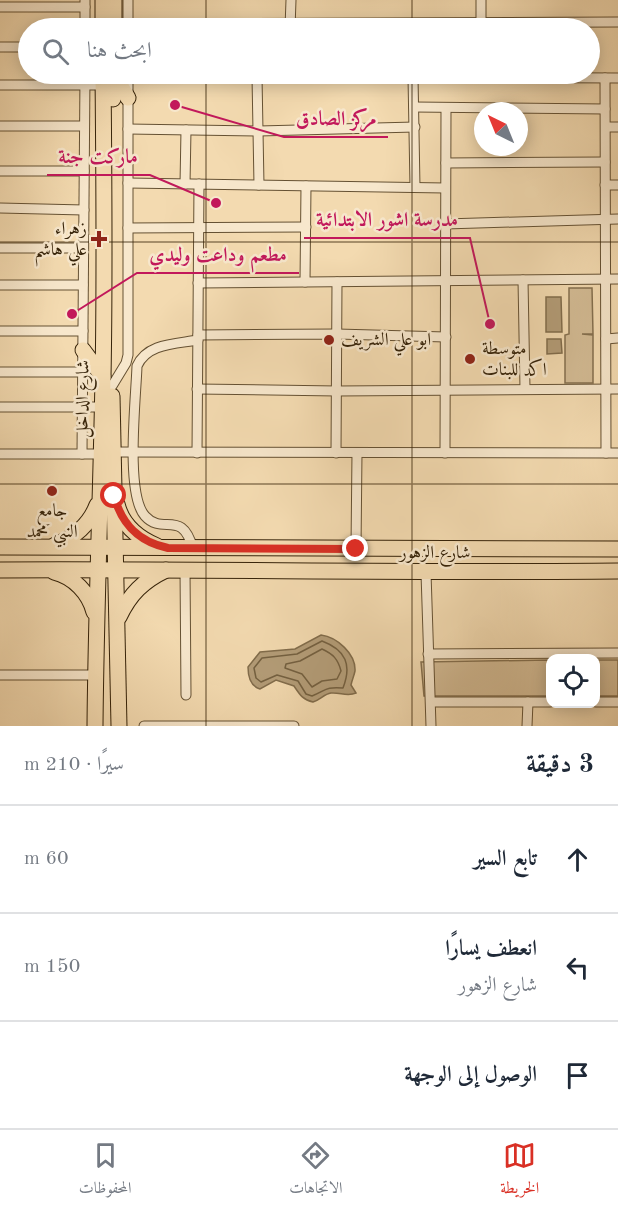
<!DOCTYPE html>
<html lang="ar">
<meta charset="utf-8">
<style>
body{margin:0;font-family:"Old Standard TT",Amiri,serif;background:#f6f6f7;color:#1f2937;direction:rtl}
.controls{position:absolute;right:18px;bottom:18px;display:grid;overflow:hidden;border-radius:12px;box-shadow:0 3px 15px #0003}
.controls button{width:54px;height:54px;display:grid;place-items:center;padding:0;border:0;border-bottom:2px solid #e0e1e3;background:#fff;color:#1f2937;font:30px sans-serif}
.compass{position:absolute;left:474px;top:102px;width:54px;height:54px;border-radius:50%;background:#fff;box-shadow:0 3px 15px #0003;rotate:317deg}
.stop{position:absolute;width:18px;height:18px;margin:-14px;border:4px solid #d93025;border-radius:50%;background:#fff}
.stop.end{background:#d93025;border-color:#fff;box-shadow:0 2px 6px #0008}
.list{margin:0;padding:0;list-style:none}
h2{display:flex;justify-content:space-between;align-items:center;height:78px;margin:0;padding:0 24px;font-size:26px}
h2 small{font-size:20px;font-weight:400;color:#747a83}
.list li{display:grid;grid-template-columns:39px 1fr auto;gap:18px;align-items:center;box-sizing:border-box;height:108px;padding:0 24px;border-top:2px solid #e0e1e3}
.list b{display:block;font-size:22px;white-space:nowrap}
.list p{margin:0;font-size:20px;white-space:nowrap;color:#747a83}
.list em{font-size:20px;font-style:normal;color:#747a83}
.icon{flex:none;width:33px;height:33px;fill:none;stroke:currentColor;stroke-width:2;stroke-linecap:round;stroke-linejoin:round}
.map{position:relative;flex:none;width:618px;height:726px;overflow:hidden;direction:ltr}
.search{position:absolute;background:#fff;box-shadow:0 3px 15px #0003;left:18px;right:18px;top:18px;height:66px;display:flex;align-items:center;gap:15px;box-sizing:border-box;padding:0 21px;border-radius:33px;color:#747a83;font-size:22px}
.sheet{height:402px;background:#fff}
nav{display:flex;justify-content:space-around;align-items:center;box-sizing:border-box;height:84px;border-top:2px solid #e0e1e3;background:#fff;font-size:16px;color:#747a83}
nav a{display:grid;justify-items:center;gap:3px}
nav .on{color:#d93025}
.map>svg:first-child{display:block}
.green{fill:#d3bb94;stroke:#846f4e;stroke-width:1.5}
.water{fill:#b39c77;stroke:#816c4b;stroke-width:1.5}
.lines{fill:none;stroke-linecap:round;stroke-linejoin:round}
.shore{stroke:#746040;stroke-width:1.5}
.minor-casing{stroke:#655133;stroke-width:11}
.primary-casing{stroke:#362309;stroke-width:17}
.minor{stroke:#f7e7cc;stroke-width:9}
.primary{stroke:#f3dab0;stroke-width:15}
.route{stroke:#d93025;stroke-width:8}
.grid{fill:none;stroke:#362309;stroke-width:1.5;stroke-opacity:0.55}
.poi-dot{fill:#8f2418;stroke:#f7e7cc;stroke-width:2}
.labels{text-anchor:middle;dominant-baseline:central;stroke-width:5;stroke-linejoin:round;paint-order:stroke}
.poi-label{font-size:18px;fill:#362309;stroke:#f7e7cc;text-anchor:start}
.street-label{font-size:18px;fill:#362309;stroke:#f7e7cc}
.leader{fill:none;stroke:#c2185b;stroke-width:2}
.callout-dot{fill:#c2185b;stroke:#f7e7cc;stroke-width:2}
.callout-label{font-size:20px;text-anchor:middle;font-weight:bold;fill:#c2185b;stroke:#f7e7cc;stroke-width:5;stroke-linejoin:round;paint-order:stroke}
</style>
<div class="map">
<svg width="618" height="726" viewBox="0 0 618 726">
<rect width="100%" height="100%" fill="#f3dab0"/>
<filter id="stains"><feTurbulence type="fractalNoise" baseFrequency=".00333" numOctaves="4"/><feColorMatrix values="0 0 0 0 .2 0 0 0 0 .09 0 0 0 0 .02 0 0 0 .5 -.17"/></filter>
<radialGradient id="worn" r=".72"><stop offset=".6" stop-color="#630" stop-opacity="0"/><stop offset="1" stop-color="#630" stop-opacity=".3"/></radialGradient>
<g class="green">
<path d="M569,288h23l1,46h-11l11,1v48h-28v-48l4,-1z"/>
<path d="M550,660v36h-126l-3,-34z"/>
<rect x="596" y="660" width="22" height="36"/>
</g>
<g class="water">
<path d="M546,297h15l1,35h-16z"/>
<path d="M561,339l1,14 -15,1v-15z"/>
<path d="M321,635c16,2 35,19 34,36 -1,5 -3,9 -4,14l5,8c-9,4 -16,-1 -25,0 -7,1 -11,7 -18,9 -10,-2 -13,-7 -19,-16l-18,-6 -16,9c-10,-3 -12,-13 -12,-22l12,-15 35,-3z"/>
</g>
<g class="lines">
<g class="shore">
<path d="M322,641c24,9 30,24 21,47 -18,-1 -15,1 -31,8l-6,-2 -8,-13 -21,-6 -16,7 -5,-4 -2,-10 8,-10 35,-4z"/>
<path d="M322,649c11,5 16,10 19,22l-4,8 -15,2 -10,6 -10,-13 -17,-6 1,-4 14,-3z"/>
</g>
<g class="minor-casing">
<g id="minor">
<path d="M128,0v28"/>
<path d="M0,7h85"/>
<path d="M128,24l490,-2"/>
<path d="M85,28v-28"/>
<path d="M290,28l1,-28"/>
<path d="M481,28v-28"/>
<path d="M0,47h28"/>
<path d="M128,76l490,2"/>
<path d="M257,77l2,108"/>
<path d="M413,77l2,110"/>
<path d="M605,78l1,375"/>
<path d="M0,85h103"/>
<path d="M414,107l191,2"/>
<path d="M0,126h84"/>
<path d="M606,127h12"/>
<path d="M128,129l131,2 156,-4"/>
<path d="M446,163l159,-1"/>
<path d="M0,171h84"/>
<path d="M128,183l317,5"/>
<path d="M185,184l1,-54"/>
<path d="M605,185h13"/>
<path d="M0,208l84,2"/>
<path d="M445,224l173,-5"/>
<path d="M128,228l178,-1"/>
<path d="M0,248h83"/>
<path d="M523,280l2,109"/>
<path d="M305,282l1,-96"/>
<path d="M198,283l420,-4"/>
<path d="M0,285h83"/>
<path d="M0,331h83"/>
<path d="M198,335l139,-1 109,3"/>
<path d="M606,339l12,-1"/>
<path d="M0,372h82"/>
<path d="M112,386l14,-23 2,-8v-281"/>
<path d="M197,389l140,2 281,-2"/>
<path d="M0,407h102"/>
<path d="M113,452l505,1"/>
<path d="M197,453l2,-269"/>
<path d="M336,453l1,-171"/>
<path d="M445,453l1,-344"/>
<path d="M0,454h101"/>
<path d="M82,454l3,-380"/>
<path d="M356,548l1,-95"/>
<path d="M193,549c-11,-41 -30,-13 -48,-33 -20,-22 -9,-118 -8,-150 10,-23 39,-22 61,-26"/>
<path d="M185,569l1,126"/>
<path d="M426,573l5,153"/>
<path d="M428,654l190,-1"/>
<path d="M0,675h95"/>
<path d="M432,702h118"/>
<path d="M596,702h22"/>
<path d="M144,726h150"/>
<path d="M527,726l1,-24"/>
</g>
</g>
<g class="primary-casing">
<g id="primary">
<path d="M103,0v28"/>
<path d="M114,0v28"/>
<path d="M113,74v25"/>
<path d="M114,75l14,23"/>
<path d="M83,350l20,27"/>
<path d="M112,396l7,330"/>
<path d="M117,504c5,21 21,34 40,42"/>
<path d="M55,545c19,-7 35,-21 42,-40"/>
<path d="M0,547l618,2"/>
<path d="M0,570c206,-1 412,3 618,1"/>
<path d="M54,572c20,5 35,21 40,40"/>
<path d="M119,617c11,-23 24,-36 47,-47"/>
<path d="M95,726c1,-116 6,-233 8,-349 2,-101 1,-202 0,-303"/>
</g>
</g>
<use href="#minor" class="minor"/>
<use href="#primary" class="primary"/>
</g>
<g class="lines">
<path class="route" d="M114,496c8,29 25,46 54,52l188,1"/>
</g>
<path class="grid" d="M206,0v28M412,0v28M206,74v652M412,74v652M0,242h618M0,484h618"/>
<g class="poi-dot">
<path d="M96 230h6v6h6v6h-6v6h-6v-6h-6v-6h6z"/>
<circle cx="329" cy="340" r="6"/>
<circle cx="470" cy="359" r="6"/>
<circle cx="52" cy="491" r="6"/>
</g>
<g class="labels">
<g class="poi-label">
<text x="87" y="229" text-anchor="end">زهراء<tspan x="87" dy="21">علي هاشم</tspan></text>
<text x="341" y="340">ابو علي الشريف</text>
<text x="482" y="349">متوسطة<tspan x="482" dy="21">اكد للبنات</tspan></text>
<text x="52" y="511" text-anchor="middle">جامع<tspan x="52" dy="21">النبي محمد</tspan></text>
</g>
<g class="street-label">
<text transform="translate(83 399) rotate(-89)">شارع الداخل</text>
<text x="435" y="553">شارع الزهور</text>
</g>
</g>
<path class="leader" d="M175 105L284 137H388M216 203L150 175H47M490 324L470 238H304M72 314L137 273H299"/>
<g class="callout-dot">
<circle cx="175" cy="105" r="6"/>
<circle cx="216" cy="203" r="6"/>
<circle cx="490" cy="324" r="6"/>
<circle cx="72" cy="314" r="6"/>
</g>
<g class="callout-label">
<text x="336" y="125">مركز الصادق</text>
<text x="98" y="163">ماركت جنة</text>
<text x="387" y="226">مدرسة اشور الابتدائية</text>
<text x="218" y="261">مطعم وداعت وليدي</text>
</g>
<rect width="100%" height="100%" filter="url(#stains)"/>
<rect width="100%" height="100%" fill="url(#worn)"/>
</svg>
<div class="controls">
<button><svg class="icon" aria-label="locate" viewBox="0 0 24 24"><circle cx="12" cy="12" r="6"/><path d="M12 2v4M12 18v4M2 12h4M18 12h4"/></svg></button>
</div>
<svg class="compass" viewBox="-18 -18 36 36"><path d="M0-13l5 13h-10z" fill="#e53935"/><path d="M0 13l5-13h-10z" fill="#747a83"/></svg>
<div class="stop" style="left:114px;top:496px"></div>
<div class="stop end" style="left:356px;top:549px"></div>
<div class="search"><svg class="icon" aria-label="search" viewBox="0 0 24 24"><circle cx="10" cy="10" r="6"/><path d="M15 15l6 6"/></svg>ابحث هنا</div>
</div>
<section class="sheet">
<h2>3 دقيقة<small>سيرًا · 210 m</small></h2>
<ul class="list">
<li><svg class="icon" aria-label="ahead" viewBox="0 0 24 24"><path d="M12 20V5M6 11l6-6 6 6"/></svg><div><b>تابع السير</b></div><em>60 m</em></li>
<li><svg class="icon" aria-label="left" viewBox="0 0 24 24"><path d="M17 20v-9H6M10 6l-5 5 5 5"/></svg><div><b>انعطف يسارًا</b><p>شارع الزهور</p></div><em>150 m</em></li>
<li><svg class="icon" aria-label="arrive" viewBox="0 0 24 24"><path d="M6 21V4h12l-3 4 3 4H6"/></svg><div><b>الوصول إلى الوجهة</b></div></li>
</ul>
</section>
<nav>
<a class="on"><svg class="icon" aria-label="map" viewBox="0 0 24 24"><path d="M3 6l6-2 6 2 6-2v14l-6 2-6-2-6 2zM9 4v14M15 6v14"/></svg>الخريطة</a>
<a><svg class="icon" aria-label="directions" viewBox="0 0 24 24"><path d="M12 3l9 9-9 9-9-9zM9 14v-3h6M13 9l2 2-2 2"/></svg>الاتجاهات</a>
<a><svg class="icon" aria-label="saved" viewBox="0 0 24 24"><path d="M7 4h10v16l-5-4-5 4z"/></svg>المحفوظات</a>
</nav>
